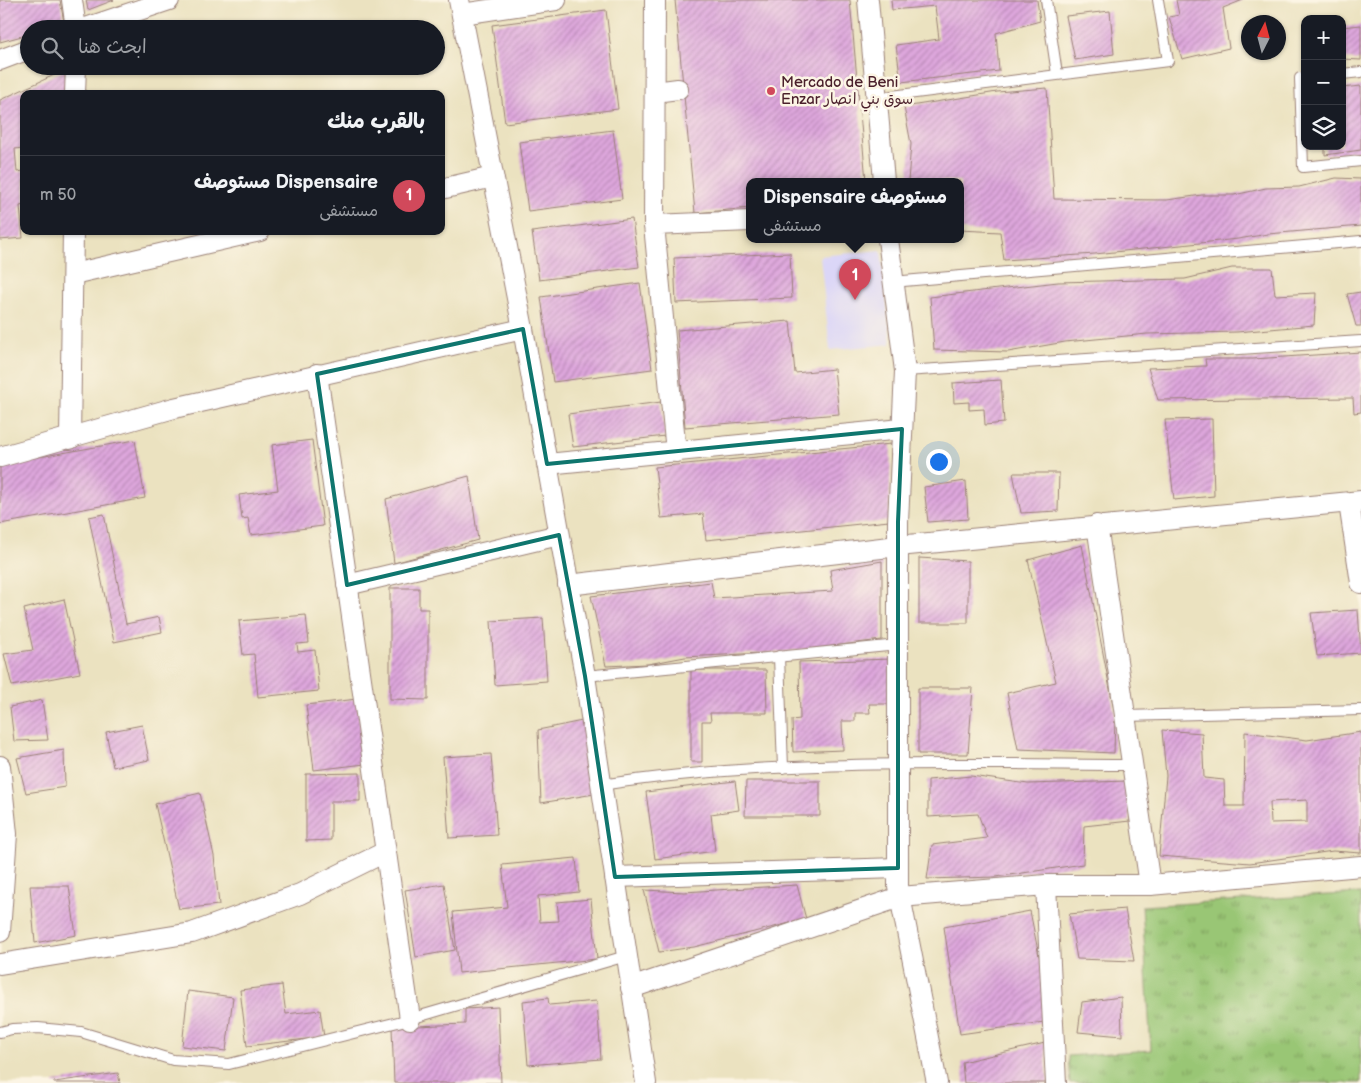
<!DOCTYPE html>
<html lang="ar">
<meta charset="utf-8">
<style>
body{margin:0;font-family:"Balsamiq Sans","Playpen Sans Arabic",sans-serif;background:#242831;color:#f1f3f6;direction:rtl}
.controls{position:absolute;right:15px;top:15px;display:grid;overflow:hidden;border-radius:10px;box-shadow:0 1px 4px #0004}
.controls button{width:45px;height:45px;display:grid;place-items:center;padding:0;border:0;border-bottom:1px solid #363941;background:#171b24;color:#f1f3f6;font:25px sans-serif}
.compass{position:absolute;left:1241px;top:15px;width:45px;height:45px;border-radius:50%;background:#171b24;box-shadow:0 1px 4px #0004;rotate:6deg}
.you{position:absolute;left:938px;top:461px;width:18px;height:18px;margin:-12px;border:4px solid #fff;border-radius:50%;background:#1a73e8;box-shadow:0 0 0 8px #1a73e833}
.badge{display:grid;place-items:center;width:32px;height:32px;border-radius:50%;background:#d1495b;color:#fff;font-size:16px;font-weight:700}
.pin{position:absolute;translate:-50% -41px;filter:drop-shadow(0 1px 2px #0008)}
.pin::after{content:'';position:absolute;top:26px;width:18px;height:15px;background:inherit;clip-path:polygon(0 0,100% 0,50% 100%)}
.popup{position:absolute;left:746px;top:178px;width:218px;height:65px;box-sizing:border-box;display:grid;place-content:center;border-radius:10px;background:#171b24;filter:drop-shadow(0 1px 4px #0005);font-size:16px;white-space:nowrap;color:#9ea1a6}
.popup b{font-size:19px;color:#f1f3f6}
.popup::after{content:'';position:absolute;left:50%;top:100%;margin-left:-10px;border:10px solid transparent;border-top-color:#171b24}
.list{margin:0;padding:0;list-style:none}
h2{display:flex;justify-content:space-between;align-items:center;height:65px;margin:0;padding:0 20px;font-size:21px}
h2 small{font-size:16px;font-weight:400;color:#9ea1a6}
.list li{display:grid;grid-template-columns:32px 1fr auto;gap:15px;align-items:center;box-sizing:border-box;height:80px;padding:0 20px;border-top:1px solid #363941}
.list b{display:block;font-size:19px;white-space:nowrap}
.list p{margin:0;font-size:16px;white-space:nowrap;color:#9ea1a6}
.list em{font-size:16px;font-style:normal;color:#9ea1a6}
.icon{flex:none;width:28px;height:28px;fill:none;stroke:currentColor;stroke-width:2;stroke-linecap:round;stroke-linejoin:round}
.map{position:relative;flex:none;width:1361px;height:1083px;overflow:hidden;direction:ltr}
.search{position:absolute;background:#171b24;box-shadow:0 1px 4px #0004;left:20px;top:20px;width:425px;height:55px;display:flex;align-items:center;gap:12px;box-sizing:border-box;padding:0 18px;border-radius:28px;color:#9ea1a6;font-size:19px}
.panel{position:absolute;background:#171b24;box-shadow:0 1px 4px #0004;left:20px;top:90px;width:425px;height:145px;border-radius:10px;direction:rtl}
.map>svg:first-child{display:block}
.built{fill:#dbd6f7}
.grass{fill:url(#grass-tufts);stroke:#727250}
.building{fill:url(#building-hatch);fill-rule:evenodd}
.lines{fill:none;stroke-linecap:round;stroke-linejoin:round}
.lane-casing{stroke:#9a8076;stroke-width:12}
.street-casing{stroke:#9a8076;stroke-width:22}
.lane{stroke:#fff;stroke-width:10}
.street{stroke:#fff;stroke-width:20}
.marked{fill:none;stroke:#0f766e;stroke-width:4;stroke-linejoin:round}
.poi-dot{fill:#d1495b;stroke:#fcf5e5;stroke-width:2}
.labels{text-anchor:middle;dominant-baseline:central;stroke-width:5;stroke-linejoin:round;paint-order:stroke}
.poi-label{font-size:15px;fill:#4a1f2b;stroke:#fcf5e5;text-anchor:start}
</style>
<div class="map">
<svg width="1361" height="1083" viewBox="0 0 1361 1083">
<defs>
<pattern id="grass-tufts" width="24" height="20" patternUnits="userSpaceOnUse" patternTransform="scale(1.25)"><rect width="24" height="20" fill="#99c674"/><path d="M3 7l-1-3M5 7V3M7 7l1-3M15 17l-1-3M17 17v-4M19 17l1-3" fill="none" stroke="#7fa05f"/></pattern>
<pattern id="building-hatch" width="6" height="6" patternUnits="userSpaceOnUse" patternTransform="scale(1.25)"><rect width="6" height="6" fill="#dea7dd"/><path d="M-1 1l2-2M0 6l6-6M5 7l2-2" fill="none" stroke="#b687b3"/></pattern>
</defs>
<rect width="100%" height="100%" fill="#fcf5e5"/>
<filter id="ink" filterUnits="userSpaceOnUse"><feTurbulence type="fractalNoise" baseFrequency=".02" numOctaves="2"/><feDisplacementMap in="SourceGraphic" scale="10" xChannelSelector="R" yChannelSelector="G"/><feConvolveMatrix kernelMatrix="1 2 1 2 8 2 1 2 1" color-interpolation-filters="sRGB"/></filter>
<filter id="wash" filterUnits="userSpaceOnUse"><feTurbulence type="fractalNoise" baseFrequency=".0096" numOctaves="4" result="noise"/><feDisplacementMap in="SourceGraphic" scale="20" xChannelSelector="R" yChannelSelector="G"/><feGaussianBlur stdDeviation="1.12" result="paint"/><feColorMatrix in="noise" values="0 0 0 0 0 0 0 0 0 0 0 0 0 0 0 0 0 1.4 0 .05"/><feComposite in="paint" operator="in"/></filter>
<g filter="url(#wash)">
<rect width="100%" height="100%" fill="#ebe2c0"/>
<path class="built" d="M881,250l10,94 -61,6 -10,-94z"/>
<path class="grass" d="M1361,893v190h-291l-2,-27 83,-6 -9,-144z"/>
<g id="blocks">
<g class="building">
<path d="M0,0h60l4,22 -20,7h-15v5l-29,8z"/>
<path d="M86,0h28l-26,10z"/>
<path d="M675,0h175l16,181h-116v27l-55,5z"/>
<path d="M891,0h146l3,21 -44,12 3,38 -98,11 -5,-37 43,-6 -4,-33 -43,4z"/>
<path d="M1176,0h67l-20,8 6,40 -47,11 -13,-42 10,-2z"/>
<path d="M606,10l12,99 -113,14 -13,-98z"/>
<path d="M1110,11l4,43 -39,6 -9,-44z"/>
<path d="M1361,25v35l-19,-1v-32z"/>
<path d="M65,70l1,24h-42v54l-9,1 2,23 7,-1v34l-4,1 3,32 -23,2v-140z"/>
<path d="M1361,86v64l-36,5v-9h17v-58z"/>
<path d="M1047,88l7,111 113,1 35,-5h32l32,-7 33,-1 37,-9 25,1v47l-93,8 -30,5 -143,15 -91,6 -4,-28 -40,-2v-49h-52l3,-37 -7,-37 93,-15z"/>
<path d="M613,130l9,69 -94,12 -9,-69z"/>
<path d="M632,219l7,48 -100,13 -7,-48z"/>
<path d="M790,253l2,45 -116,5 -2,-45z"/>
<path d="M1232,268h40l3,27 41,-2 -2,32 -77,7 -90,2 -82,8 -57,10 -74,-2 -4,-53 128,-15 127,-3z"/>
<path d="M640,283l12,86 -99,13 -12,-85z"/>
<path d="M1361,292v34h-5l-9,-32z"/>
<path d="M790,321l5,52 39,-4 5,45 -154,13 -8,-97z"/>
<path d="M1361,352v60l-7,1 -1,-15 -195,2 -10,-32 58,-2 -1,-7h48z"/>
<path d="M1001,380l3,43 -19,2 -1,-16 -15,1v-8l-15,1 -1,-20z"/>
<path d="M661,402l4,34 -92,11 -5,-33z"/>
<path d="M1212,419l2,77 -40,4 -9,-80z"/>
<path d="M135,440l10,58 -145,26v-60z"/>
<path d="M312,440l11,86 -72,9 -3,-17 -6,1 -3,-24 39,-5 -6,-45z"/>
<path d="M891,444l-2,77 -183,19 -3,-26 -42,4 -6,-51z"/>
<path d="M1013,473h46l-1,38 -37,2z"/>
<path d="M469,476l9,64 -84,23 -8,-64z"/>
<path d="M966,481l2,38 -40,3 -4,-35z"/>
<path d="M104,514l22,110 33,-7 3,15 -48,10 -25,-125z"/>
<path d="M1082,545l33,170 -1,38 -96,-4 -11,-56 49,-11 -28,-122z"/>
<path d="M919,558l49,3v62h-49z"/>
<path d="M882,561v79l-101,12 -96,5 -37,7 -42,2 -15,-70 120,-14 3,16 119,-7 -3,-21z"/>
<path d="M390,588h29v21h9v91l-38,-1z"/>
<path d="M64,599l16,74 -68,13 -8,-32 29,-4 -9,-41z"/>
<path d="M1358,610l3,43 -44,3 -6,-43z"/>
<path d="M306,615l3,28 -12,1 1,8 17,-2 4,41 -61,6 -4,-43 -11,1 -4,-34z"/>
<path d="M543,618l4,63 -52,4 -4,-64z"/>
<path d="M892,659l1,45h-24l1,9h-15v8h-13l1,29 -50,2 -1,-32 8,-1 -1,-57z"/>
<path d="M691,670h75l1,43h-57l1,8h-9v41h-11z"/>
<path d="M918,688h55l-5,66h-50z"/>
<path d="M357,699l8,65 -51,6 -8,-65z"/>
<path d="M42,700l6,40 -34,1 -4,-34z"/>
<path d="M587,720l7,74 -53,9 -3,-73z"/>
<path d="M142,725l7,35 -36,7 -7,-35z"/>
<path d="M1162,730l40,3 2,45 20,2 1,26h19l1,-74 62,8 54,-8v121l-28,-2 -83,12 -91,-7 7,-80zM1307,800v22l-36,1 -1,-21z"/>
<path d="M64,750l1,37 -39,6 -9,-35z"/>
<path d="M491,754l6,81 -48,3 -6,-81z"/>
<path d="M360,773v28h-29v39l-25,1v-67z"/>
<path d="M971,776l57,8 100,-3 2,40 -46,5 -1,38 -87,13 -69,2 5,-34 55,-7 -9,-24 -50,3v-37z"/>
<path d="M735,781l4,29 -28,4 4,37 -60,8 -9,-67z"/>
<path d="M746,781h74v35h-75z"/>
<path d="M200,793l14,63 5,49 -40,4 -24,-105z"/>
<path d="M576,858l3,34 -41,4 2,26 19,-1 -2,-19 34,-3 6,60 -138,14 -6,-61 54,-5 -5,-42z"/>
<path d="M444,884l11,66 -39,7 -11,-67z"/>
<path d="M797,885l9,34 -112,28 -35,5 -15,-62 40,2z"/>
<path d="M30,886h39l7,49 -41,8z"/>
<path d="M1125,909l9,52 -57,-2 -8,-45z"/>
<path d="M1030,911l14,70v41l-84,12 -16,-107z"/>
<path d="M282,985l4,29 34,-4 4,27 -77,9 -7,-56z"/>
<path d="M188,991l45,6 -7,54 -44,-5z"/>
<path d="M1121,997l1,39 -44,-4 4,-30z"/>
<path d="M548,998l1,7 48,-4 4,58 -73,6 -5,-64z"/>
<path d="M498,1007l3,76h-107l-2,-56 73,-3v-15z"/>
<path d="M1045,1043l3,40h-84l-2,-21z"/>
<path d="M118,1073l2,10h-66v-1z"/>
</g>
</g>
</g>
<g filter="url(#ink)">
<use href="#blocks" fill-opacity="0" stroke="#9a8076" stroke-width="1"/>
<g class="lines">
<g class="lane-casing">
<g id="lane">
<path d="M1046,0l11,74"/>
<path d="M1342,74l19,-2"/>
<path d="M1305,78h-5l3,89 58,-6"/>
<path d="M876,98l292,-37 -10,-61"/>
<path d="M892,282l469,-41"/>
<path d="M905,371l456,-30"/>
<path d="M779,656l4,112"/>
<path d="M585,676l313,-31"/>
<path d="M1125,716l236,-6"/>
<path d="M601,785c176,-27 355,-21 532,-20"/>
<path d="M0,1032l12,-3 26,-1 43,4 92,28 56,4 181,-45 216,-63"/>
</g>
</g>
<g class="street-casing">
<g id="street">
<path d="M72,0l4,29"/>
<path d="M459,0l64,329 62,347 61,407"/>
<path d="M868,0l16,181"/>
<path d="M462,14l94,-14"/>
<path d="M83,29l86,-29"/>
<path d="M0,60l29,-11"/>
<path d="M655,92l23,-3"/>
<path d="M75,94l1,-28"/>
<path d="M441,189l52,-12"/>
<path d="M654,225l1,-225"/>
<path d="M888,239l17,132 -7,151v364l39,197"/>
<path d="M73,274l187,-43"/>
<path d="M317,374l93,645"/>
<path d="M70,439l3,-208"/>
<path d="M676,452l-22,-227 96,-4"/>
<path d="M0,457l174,-49 349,-79"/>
<path d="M547,464l355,-35"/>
<path d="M1349,503l12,80"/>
<path d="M1097,525l53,360"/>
<path d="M347,585l212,-50"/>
<path d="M568,585l330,-39 463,-45"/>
<path d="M0,766l7,68 -7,98"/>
<path d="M615,877l283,-9"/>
<path d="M1046,885l10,198"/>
<path d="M0,964l192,-31 108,-39 85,-42"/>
<path d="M631,988l269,-91 146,-12h104l211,-19"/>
</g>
</g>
<use href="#lane" class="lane"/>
<use href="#street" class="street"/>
</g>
</g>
<path class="marked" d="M523,329l24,135 355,-35 -4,93v346l-283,9 -30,-201 -26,-141 -212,50 -30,-211z"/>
<circle class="poi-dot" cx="771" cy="91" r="5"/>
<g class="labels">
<g class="poi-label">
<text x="781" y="82">Mercado de Beni<tspan x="781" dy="17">Enzar سوق بني انصار</tspan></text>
</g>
</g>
</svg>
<div class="controls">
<button>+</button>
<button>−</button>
<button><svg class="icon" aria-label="layers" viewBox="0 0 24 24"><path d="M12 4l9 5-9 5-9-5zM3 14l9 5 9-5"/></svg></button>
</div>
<svg class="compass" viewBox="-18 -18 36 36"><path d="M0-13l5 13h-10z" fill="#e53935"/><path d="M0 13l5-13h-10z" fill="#9ea1a6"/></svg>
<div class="you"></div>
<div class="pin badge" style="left:855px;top:300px">1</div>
<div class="popup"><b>Dispensaire مستوصف</b>مستشفى</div>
<div class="search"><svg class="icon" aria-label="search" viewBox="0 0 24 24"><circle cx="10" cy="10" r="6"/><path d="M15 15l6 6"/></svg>ابحث هنا</div>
<section class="panel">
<h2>بالقرب منك<small></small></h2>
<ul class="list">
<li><span class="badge">1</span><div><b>Dispensaire مستوصف</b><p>مستشفى</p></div><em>50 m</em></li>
</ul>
</section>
</div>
